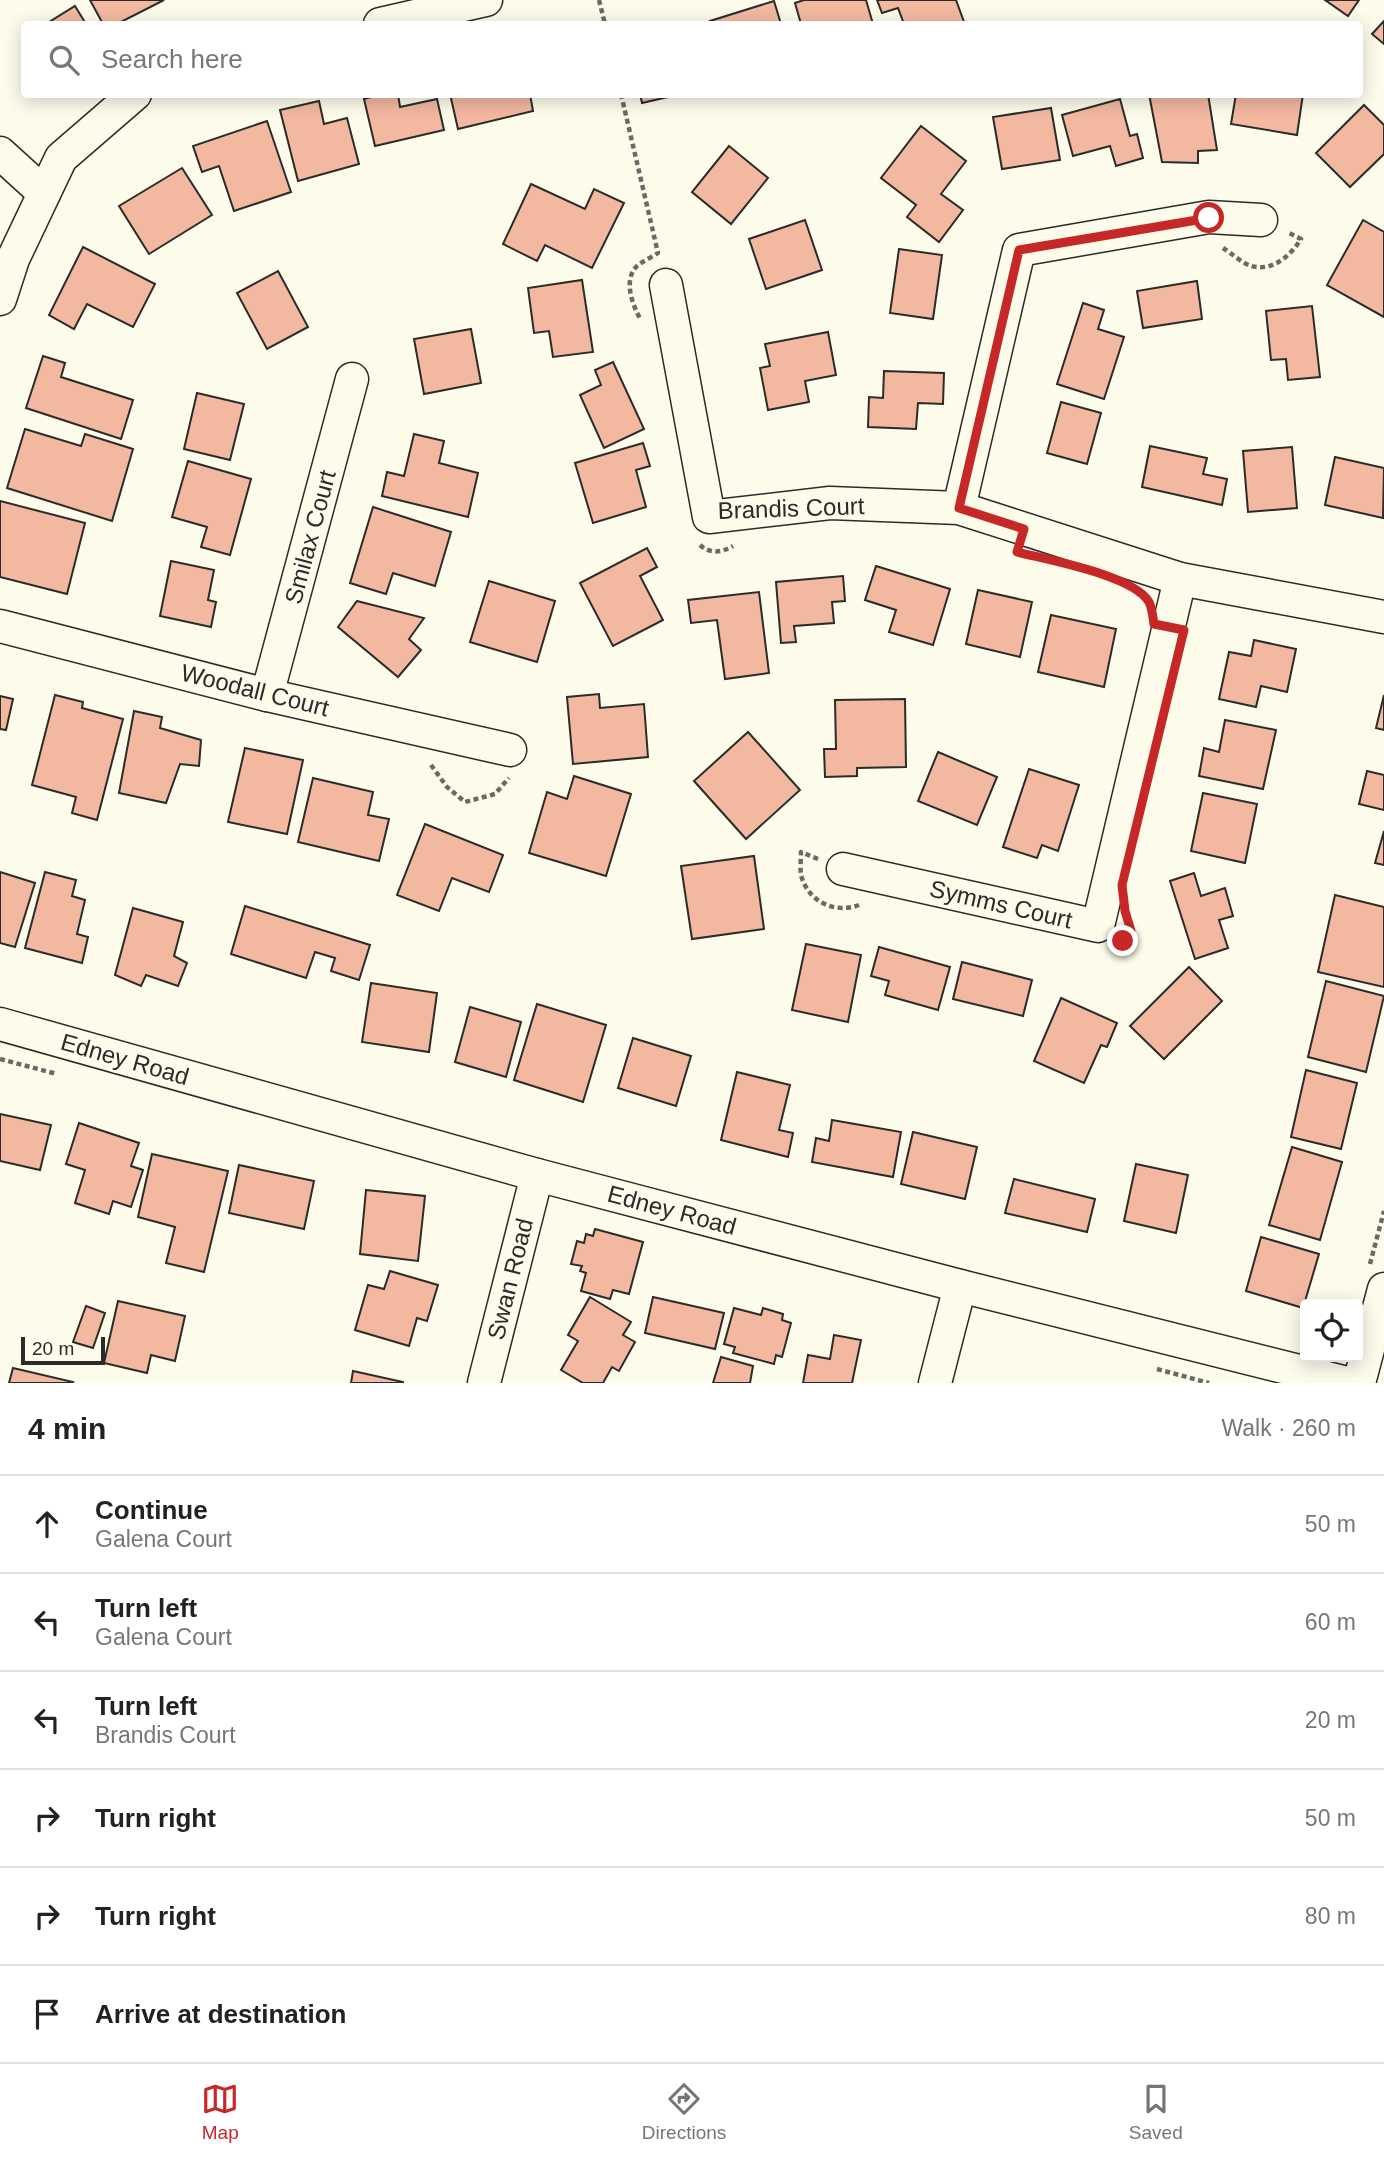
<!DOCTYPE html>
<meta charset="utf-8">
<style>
body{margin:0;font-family:Arial,sans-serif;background:#f6f6f6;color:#222}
.controls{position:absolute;right:21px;bottom:21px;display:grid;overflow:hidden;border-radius:7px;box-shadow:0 4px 18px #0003}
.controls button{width:63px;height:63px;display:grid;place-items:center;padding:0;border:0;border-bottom:2px solid #e0e0e0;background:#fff;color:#222;font:35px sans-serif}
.scale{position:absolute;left:21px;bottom:18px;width:84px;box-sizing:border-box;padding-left:7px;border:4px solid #2b2b2b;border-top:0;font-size:19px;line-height:24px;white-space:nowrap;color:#2b2b2b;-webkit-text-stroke:5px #fdfbea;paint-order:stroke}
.stop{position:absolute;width:21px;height:21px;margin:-16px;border:5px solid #c62828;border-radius:50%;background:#fff}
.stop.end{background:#c62828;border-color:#fff;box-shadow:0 2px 7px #0008}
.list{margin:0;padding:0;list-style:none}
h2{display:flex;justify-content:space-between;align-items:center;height:91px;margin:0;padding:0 28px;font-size:30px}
h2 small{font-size:23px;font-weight:400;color:#767676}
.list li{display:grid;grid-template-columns:46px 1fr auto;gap:21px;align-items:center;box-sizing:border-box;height:98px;padding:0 28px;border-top:2px solid #e0e0e0}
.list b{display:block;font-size:26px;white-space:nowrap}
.list p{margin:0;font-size:23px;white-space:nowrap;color:#767676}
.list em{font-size:23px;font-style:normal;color:#767676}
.icon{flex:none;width:38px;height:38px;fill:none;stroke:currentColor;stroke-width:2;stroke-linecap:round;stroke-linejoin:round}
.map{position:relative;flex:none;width:1384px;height:1383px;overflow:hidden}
.search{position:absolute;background:#fff;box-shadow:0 4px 18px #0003;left:21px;right:21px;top:21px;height:77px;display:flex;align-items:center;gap:18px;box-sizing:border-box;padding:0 24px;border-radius:7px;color:#767676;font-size:26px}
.sheet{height:679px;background:#fff}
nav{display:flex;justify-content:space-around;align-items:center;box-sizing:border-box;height:98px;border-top:2px solid #e0e0e0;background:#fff;font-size:19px;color:#767676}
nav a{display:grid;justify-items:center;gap:4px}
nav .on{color:#c62828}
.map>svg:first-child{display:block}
.building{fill:#f2b8a0;stroke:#2b2b2b;stroke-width:2}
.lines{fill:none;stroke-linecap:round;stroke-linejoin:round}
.minor-casing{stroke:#2b2b2b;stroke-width:35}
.path{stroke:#6a6964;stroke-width:4.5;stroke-dasharray:5 3.5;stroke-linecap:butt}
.minor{stroke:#fdfbea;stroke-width:32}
.route{stroke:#c62828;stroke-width:9}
.labels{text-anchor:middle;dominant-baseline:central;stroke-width:5;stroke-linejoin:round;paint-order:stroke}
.street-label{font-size:24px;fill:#2b2b2b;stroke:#fdfbea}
</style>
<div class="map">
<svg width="1384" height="1383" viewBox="0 0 1384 1383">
<rect width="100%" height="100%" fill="#fdfbea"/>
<g class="building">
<path d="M90,0h74l-47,24h-14z"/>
<path d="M804,0h62l7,24h-72l-6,-21z"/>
<path d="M877,0h79l8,22 -6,2h-54l-6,-16 -16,5z"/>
<path d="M1325,0h34l-11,16z"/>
<path d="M774,1l7,23h-70l-1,-3z"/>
<path d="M75,6l11,18h-40z"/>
<path d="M1384,21v23l-12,-10z"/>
<path d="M382,94h16l2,13 37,-8 7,31 -69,16 -11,-47z"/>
<path d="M450,94h80l3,17 -75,18z"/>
<path d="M640,94h41l-39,9z"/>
<path d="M1149,94h59l9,56 -19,1v12l-36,-1z"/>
<path d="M1236,94h67l-6,41 -66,-11z"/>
<path d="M1120,99l10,37 7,-2 6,24 -27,8 -6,-20 -37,10 -11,-41z"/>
<path d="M319,101l5,23 23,-6 12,46 -61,17 -18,-71z"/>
<path d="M1364,105l20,20v29l-34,33 -34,-34z"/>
<path d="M1051,108l9,52 -58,9 -9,-52z"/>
<path d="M267,121l24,71 -57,19 -15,-45 -17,6 -9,-26z"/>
<path d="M921,126l45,35 -25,33 22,16 -24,32 -32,-25 9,-12 -35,-27z"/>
<path d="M729,146l39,32 -37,46 -39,-32z"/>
<path d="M182,168l30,47 -63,39 -30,-48z"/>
<path d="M531,184l54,25 9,-20 30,14 -32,65 -47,-23 -8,16 -34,-17z"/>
<path d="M805,220l17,50 -56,19 -17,-50z"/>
<path d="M1363,220l21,12v85l-57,-32z"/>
<path d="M83,247l72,37 -22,43 -46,-23 -13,25 -25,-14z"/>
<path d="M899,249l43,6 -9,64 -43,-6z"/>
<path d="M278,271l30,56 -41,22 -30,-56z"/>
<path d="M582,280l11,72 -40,5 -4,-26 -15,2 -6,-45z"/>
<path d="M1197,281l5,38 -59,9 -6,-37z"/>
<path d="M1083,303l21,7 -6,19 26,8 -20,62 -47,-15z"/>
<path d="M1312,306l8,71 -32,3 -2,-21 -15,1 -5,-49z"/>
<path d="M471,329l10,54 -57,11 -10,-55z"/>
<path d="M828,332l8,43 -31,6 4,21 -41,8 -8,-42 10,-2 -5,-22z"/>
<path d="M43,356l22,7 -4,14 72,23 -12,39 -95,-31z"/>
<path d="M613,362l31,67 -40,19 -24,-53 21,-10 -6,-15z"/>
<path d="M884,371l60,2 -1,31 -25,-1 -2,26 -48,-2 1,-30 14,1z"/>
<path d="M197,393l47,11 -14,56 -46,-11z"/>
<path d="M1061,402l40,11 -14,51 -40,-11z"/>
<path d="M25,429l56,17 4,-12 48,15 -21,72 -105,-33z"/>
<path d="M414,434l30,7 -5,22 39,10 -10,44 -86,-21 5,-24 17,4z"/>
<path d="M643,443l7,23 -14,4 10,37 -53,16 -18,-60z"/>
<path d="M1150,446l57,12 -4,16 24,5 -5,26 -80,-18z"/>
<path d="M1292,447l5,61 -49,4 -5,-61z"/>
<path d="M1335,457l49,11 -1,50 -58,-13z"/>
<path d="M188,461l63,18 -21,76 -29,-8 6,-20 -35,-10z"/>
<path d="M0,501l85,22 -18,71 -67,-17z"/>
<path d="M373,507l78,25 -16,54 -42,-13 -7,21 -36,-11z"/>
<path d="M647,548l10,19 -17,9 23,44 -50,26 -33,-63z"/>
<path d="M171,561l43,9 -6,30 8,2 -5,25 -51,-11z"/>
<path d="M876,566l74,23 -17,56 -44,-13 7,-22 -31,-10z"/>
<path d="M843,576l2,25 -13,1 2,21 -40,3 2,16 -15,1 -5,-61z"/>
<path d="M489,581l66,20 -18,61 -67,-20z"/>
<path d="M978,590l54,12 -12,55 -54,-13z"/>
<path d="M759,592l10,81 -44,6 -8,-59 -26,3 -3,-23z"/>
<path d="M357,601l67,17 -15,21 12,11 -23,27 -60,-50z"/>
<path d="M1051,615l65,14 -12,58 -66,-15z"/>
<path d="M1254,640l42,9 -9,43 -26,-6 -5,21 -37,-8 10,-47 22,4z"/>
<path d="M599,694l1,14 44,-4 4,53 -75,7 -6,-67z"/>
<path d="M55,695l28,7 -1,6 41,11 -26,101 -25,-7 4,-16 -44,-12z"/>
<path d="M1384,695v35l-8,-2z"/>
<path d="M0,696l13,3 -7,31 -6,-1z"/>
<path d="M905,699l1,68 -49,1v8l-32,1 -1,-28h12l-1,-49z"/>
<path d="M134,711l28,6 -2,11 41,12 -2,26 -19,-2 -14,39 -47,-10z"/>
<path d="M1225,720l51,10 -13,59 -64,-13 5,-28 15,4z"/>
<path d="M748,732l52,58 -54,49 -52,-58z"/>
<path d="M245,748l58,12 -16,74 -59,-12z"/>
<path d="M938,752l59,25 -20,48 -59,-24z"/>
<path d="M1029,769l50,16 -21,66 -16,-6 -5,13 -34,-11z"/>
<path d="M1367,771l17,4v35l-25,-6z"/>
<path d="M574,776l57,18 -25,82 -77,-23 18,-61 20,7z"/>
<path d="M313,778l60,14 -5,23 21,4 -10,42 -81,-19z"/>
<path d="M1203,793l54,11 -12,59 -54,-12z"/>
<path d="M425,824l78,31 -14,37 -37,-14 -13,33 -42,-16z"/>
<path d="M1384,831v34l-9,-2z"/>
<path d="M754,856l10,73 -72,10 -11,-73z"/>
<path d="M0,872l35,11 -20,64 -15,-4z"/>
<path d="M45,872l31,8 -4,16 13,4 -8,34 11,3 -6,26 -57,-15z"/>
<path d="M1194,873l7,23 24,-8 8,28 -14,4 9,28 -33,11 -25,-78z"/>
<path d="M1335,895l49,12v80l-66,-15z"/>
<path d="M245,906l125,39 -11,35 -28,-9 4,-13 -20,-6 -9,26 -75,-24z"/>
<path d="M133,908l50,14 -9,34 13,7 -9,23 -32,-11 -5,11 -26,-11z"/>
<path d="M806,944l55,11 -13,67 -56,-12z"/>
<path d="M879,947l71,20 -12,43 -53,-15 4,-14 -18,-5z"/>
<path d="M962,962l70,18 -9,36 -70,-17z"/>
<path d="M1189,967l33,34 -58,58 -34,-33z"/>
<path d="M1326,981l58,15 -18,76 -58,-15z"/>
<path d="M371,983l66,10 -8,59 -67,-10z"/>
<path d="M1061,998l56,25 -10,24 -6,-2 -17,38 -50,-22z"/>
<path d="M537,1004l69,21 -23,77 -69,-22z"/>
<path d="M470,1007l51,15 -15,55 -51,-15z"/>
<path d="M633,1038l58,18 -15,50 -58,-18z"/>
<path d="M1306,1070l51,13 -16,66 -50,-12z"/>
<path d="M737,1072l53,13 -11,45 14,3 -5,24 -67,-17z"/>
<path d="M0,1114l51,11 -11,45 -40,-9z"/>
<path d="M832,1120l69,12 -8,45 -81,-15 4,-24 13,3z"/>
<path d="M79,1123l60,20 -8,23 12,4 -12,37 -18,-6 -4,13 -34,-11 10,-33 -19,-6z"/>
<path d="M913,1132l64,15 -12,52 -64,-15z"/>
<path d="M1292,1147l50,15 -22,78 -51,-15z"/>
<path d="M152,1154l76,17 -24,101 -38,-9 9,-36 -37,-10z"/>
<path d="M1136,1164l52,11 -12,58 -52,-12z"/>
<path d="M239,1165l75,16 -10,48 -75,-16z"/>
<path d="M1014,1179l81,20 -8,33 -82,-19z"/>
<path d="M366,1190l59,6 -7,65 -58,-7z"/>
<path d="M595,1229l48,13 -14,52 -16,-4 -3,9 -29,-8 5,-18 -6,-2 2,-5 -11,-2 6,-23 7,2 2,-9 7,2z"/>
<path d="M1261,1237l58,17 -16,54 -57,-17z"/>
<path d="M390,1271l48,14 -11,36 -10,-3 -8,28 -54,-16 13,-45 16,4z"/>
<path d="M590,1297l41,25 -8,13 12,7 -16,29 -7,-4 -9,16h-20l-22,-13 17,-29 -10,-6z"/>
<path d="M653,1297l71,16 -9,36 -70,-16z"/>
<path d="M118,1301l67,15 -10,45 -24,-6 -4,18 -43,-10z"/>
<path d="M86,1306l19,7 -12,35 -20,-6z"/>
<path d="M734,1308l27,7 2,-7 20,6 -1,6 9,3 -9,34 -6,-2 -2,9 -41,-11 2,-6 -11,-3z"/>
<path d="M834,1335l27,5 -9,43h-49l5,-28 22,4z"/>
<path d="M721,1357l32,9 -3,17h-37z"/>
<path d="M13,1368l60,14 -1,1h-63z"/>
<path d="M353,1371l50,11v1h-52z"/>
</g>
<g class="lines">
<g class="minor-casing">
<g id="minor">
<path d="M380,24l106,-24"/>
<path d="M0,153l44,40"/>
<path d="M666,285l43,232 121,-14 129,5 221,71 204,38"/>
<path d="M0,299l13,-40 48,-101 74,-64"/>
<path d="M959,508l60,-258 190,-33 52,3"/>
<path d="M0,626l267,69 243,55"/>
<path d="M267,695l85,-316"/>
<path d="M843,869l255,57 82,-347"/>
<path d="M0,1024l537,151 423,111 387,97"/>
<path d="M484,1383l53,-208"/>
<path d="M935,1383l25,-97"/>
<path d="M1359,1383l25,-94"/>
</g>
</g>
<g class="path">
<path d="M599,0l6,24"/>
<path d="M621,94l37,159c-6,4 -15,8 -21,13 -14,13 -5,39 4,54"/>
<path d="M1223,248c8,5 19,15 28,18 22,6 40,-11 50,-27l-14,-7"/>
<path d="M700,545c10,9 21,8 33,1"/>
<path d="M431,765l16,22 18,15 30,-8 14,-16"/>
<path d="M818,859l-17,-7c0,7 -1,16 0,23 7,27 34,39 58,30"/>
<path d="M0,1059l57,15"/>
<path d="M1370,1264l14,-53"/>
<path d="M1157,1369l52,14"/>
</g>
<use href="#minor" class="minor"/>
</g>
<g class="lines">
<path class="route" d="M1123,941l8,-10 -6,-20 -3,-26 62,-255 -30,-6c-1,-7 -2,-16 -5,-22 -16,-27 -101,-42 -132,-50l7,-23 -65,-21 60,-258 190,-32"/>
</g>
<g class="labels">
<g class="street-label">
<text transform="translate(791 508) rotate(-2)">Brandis Court</text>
<text transform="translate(310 537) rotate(-75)">Smilax Court</text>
<text transform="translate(255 690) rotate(14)">Woodall Court</text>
<text transform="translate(1001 904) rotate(13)">Symms Court</text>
<text transform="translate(125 1059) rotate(16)">Edney Road</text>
<text transform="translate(672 1210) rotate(15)">Edney Road</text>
<text transform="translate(510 1279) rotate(-76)">Swan Road</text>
</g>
</g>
</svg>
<div class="controls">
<button><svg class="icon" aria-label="locate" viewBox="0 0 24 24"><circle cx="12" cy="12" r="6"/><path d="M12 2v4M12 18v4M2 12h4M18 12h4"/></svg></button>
</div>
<div class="scale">20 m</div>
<div class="stop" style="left:1209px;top:218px"></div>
<div class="stop end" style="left:1123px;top:941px"></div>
<div class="search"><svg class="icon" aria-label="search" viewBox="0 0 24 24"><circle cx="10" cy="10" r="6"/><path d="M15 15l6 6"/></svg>Search here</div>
</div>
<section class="sheet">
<h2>4 min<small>Walk · 260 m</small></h2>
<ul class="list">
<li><svg class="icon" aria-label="ahead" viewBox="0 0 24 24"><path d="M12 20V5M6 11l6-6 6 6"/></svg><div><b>Continue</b><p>Galena Court</p></div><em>50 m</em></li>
<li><svg class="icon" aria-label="left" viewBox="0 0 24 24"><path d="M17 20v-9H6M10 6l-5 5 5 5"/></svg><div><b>Turn left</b><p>Galena Court</p></div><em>60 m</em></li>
<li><svg class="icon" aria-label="left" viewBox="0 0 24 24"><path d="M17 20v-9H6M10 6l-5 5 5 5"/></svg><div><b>Turn left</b><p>Brandis Court</p></div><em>20 m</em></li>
<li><svg class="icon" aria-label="right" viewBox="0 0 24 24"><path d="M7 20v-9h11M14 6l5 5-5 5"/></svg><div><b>Turn right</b></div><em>50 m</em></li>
<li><svg class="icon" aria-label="right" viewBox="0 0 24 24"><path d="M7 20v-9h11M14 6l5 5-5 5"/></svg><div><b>Turn right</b></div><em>80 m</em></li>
<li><svg class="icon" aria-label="arrive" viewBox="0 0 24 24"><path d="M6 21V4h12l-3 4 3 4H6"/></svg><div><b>Arrive at destination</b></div></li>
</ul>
</section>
<nav>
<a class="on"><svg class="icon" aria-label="map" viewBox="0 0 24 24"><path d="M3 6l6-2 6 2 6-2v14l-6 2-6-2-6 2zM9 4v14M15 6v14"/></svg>Map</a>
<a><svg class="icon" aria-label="directions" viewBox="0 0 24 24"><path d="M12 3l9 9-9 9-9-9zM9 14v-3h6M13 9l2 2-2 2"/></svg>Directions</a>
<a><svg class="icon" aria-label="saved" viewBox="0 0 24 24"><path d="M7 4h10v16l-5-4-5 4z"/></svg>Saved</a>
</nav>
